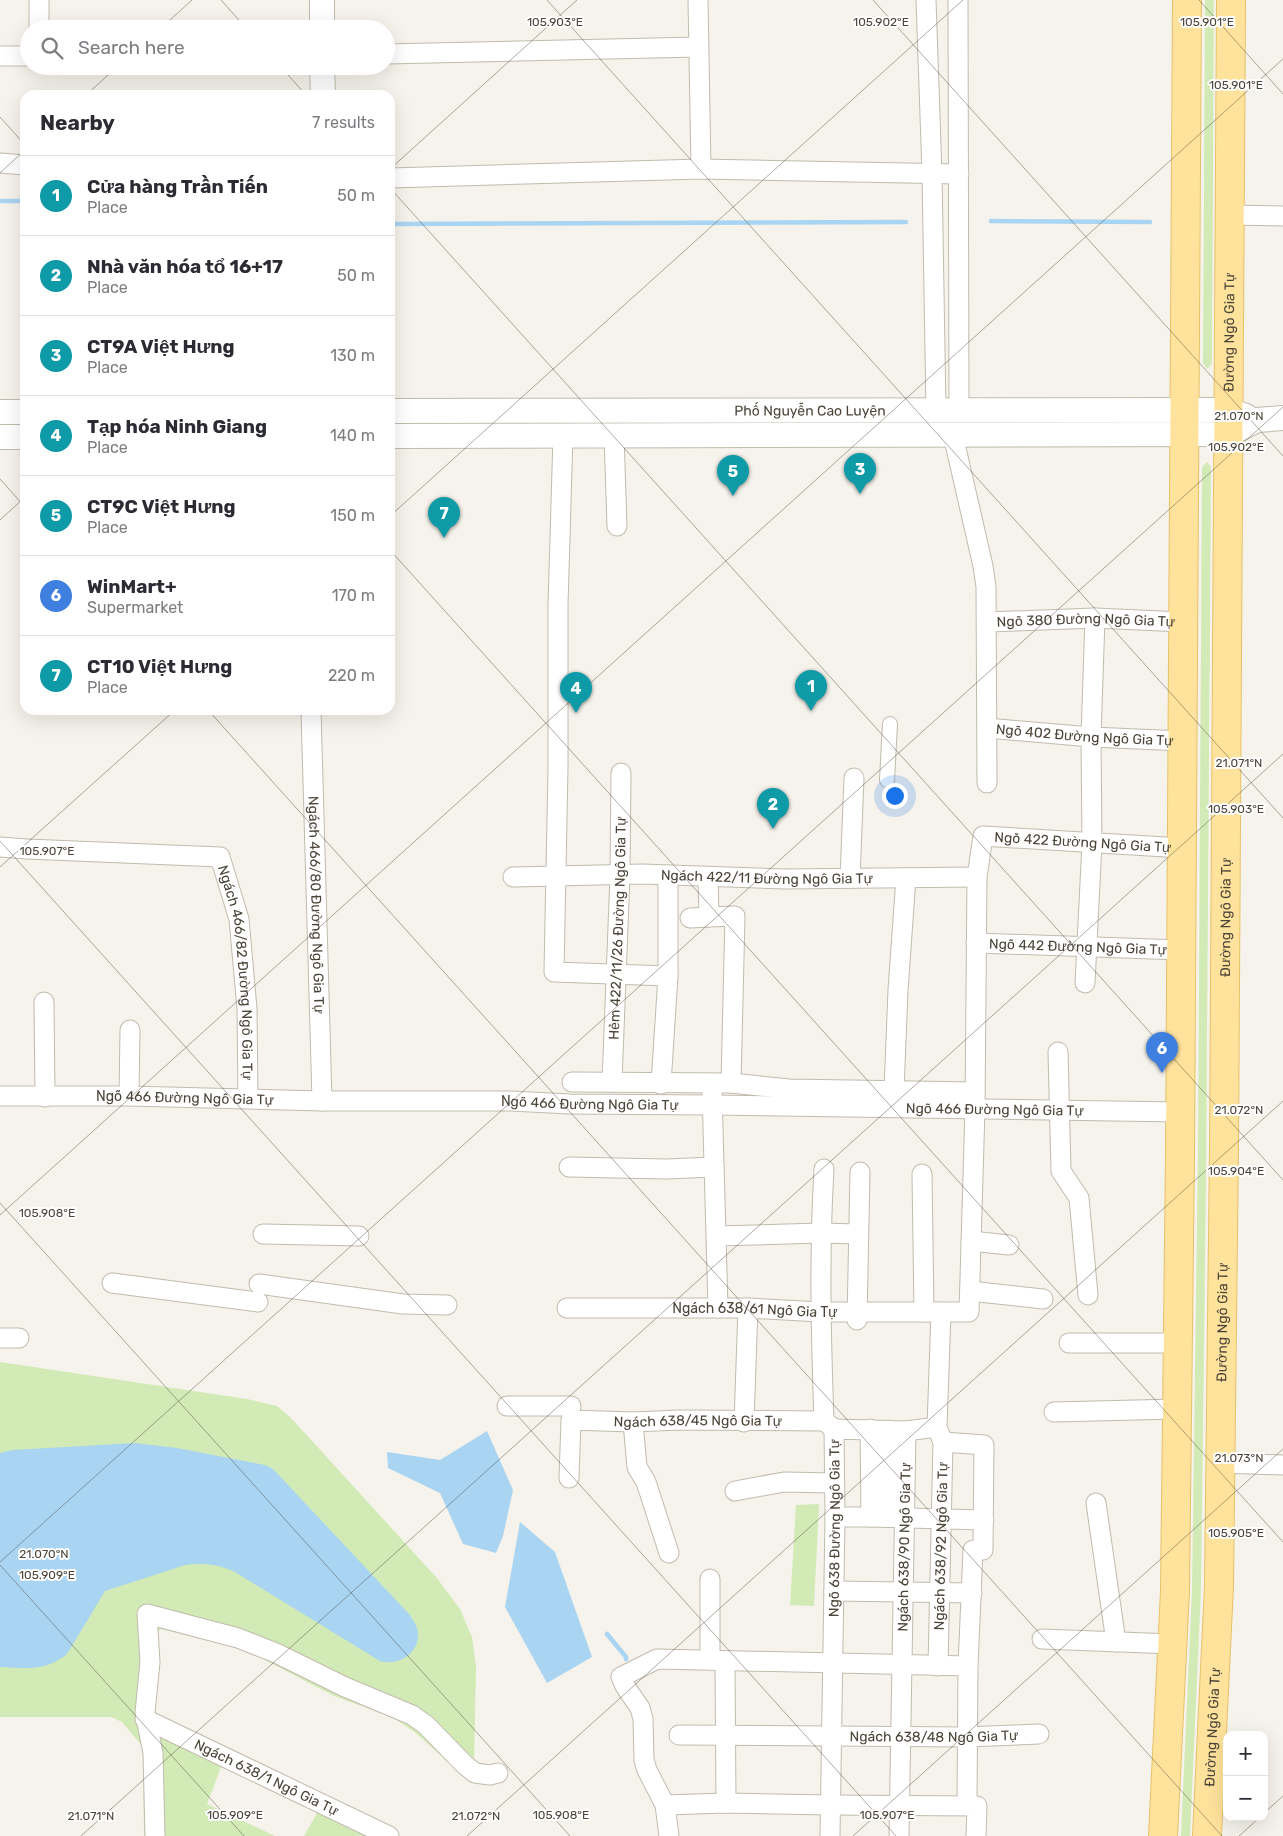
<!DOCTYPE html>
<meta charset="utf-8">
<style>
body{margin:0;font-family:Rubik,sans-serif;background:#f2f2f3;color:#2b2b33}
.controls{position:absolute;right:15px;bottom:15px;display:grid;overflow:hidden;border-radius:10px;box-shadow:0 5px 20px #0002}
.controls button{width:45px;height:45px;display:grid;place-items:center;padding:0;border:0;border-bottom:1px solid #e1e1e2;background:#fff;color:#2b2b33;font:25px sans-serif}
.you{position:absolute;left:894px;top:795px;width:18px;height:18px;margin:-12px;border:4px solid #fff;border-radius:50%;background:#1a73e8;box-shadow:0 0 0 8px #1a73e833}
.badge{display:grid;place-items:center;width:32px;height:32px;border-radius:50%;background:#0f766e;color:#fff;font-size:16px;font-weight:700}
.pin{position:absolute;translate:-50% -41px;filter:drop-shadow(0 1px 2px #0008)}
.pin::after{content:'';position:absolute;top:26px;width:18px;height:15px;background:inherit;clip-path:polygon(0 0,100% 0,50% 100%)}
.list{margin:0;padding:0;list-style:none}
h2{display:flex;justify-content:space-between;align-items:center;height:65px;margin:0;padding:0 20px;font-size:21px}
h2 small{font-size:16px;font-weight:400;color:#7c7c81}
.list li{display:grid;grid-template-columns:32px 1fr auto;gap:15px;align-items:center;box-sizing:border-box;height:80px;padding:0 20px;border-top:1px solid #e1e1e2}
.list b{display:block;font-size:19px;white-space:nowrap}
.list p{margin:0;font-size:16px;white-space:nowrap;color:#7c7c81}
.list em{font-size:16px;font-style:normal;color:#7c7c81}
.icon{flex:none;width:28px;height:28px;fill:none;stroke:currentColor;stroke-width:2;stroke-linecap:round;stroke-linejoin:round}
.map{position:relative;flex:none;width:1283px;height:1836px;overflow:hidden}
.search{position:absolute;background:#fff;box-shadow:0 5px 20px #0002;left:20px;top:20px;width:375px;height:55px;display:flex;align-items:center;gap:12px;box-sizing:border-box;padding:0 18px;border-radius:28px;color:#7c7c81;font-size:19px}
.panel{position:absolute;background:#fff;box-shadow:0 5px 20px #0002;left:20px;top:90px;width:375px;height:625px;border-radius:15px}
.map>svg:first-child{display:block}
.green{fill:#d2eab5}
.water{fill:#a9d4f2}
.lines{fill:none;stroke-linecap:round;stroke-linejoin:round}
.stream{stroke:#a9d4f2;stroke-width:4.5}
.pedestrian-casing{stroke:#c2bbae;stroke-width:16}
.minor-casing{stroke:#c2bbae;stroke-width:21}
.tertiary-casing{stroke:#c2bbae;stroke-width:26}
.primary-casing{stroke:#e6c16a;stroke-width:30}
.pedestrian{stroke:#fff;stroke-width:14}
.minor{stroke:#fff;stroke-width:19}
.tertiary{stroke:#fff;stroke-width:24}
.primary{stroke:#ffe39c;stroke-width:28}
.ticks{fill:none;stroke:#4b4439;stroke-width:1;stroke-opacity:0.45}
.labels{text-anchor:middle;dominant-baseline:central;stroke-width:4;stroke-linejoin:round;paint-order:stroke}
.street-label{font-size:14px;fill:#4b4439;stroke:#fff}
.ticks-label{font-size:12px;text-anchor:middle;fill:#4b4439;stroke:#fff;stroke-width:4;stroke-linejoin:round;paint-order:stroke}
</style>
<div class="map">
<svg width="1283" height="1836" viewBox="0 0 1283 1836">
<rect width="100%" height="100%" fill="#f6f3ec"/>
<g class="green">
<path d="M1205,0h9l-2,360 -1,5 -4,4 -4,-6z"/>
<path d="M1207,462l4,5 -5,715 -5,407 -11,247h-9l11,-246 6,-438 4,-685z"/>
<path d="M0,1362l247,37 30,7 15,13 144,158 24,32 12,28 4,30 -2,96 -11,13 -47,-43 -24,-16 -58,-21 -92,-48 -81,-19 -7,6 -6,78 75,49 -16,42 68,32h-131l-1,-89 -21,-25 -11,-5h-111z"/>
<path d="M819,1504l-5,102 -24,-1 6,-100z"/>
<path d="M320,1808l57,28h-73z"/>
</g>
<g class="water">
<path d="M487,1431l26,59 -10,46 -7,17 -33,-9 -23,-51 -52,-25 -1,-16 53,8z"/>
<path d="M135,1443l42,5 88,17 8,4 136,145c3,4 6,9 8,14 6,22 -16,39 -37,33l-145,-89c-17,-8 -32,-9 -50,-7l-80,26 -38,63c-22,18 -41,14 -67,13v-214l13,-3z"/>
<path d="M520,1522l35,30 37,105 -45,26 -42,-76z"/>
</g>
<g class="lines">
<g class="stream">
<path d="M0,201h25"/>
<path d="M991,221l159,1"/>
<path d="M390,224l516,-2"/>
<path d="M607,1634l19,23v2"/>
</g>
<g class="pedestrian-casing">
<path id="pedestrian" d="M887,780l3,-56"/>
</g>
<g class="minor-casing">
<g id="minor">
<path d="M39,0v29"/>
<path d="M698,0l3,169"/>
<path d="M926,0l6,173 4,237"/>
<path d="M958,0l1,410"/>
<path d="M386,54l312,-7"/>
<path d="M0,56h29"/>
<path d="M0,163l25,2"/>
<path d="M390,178l311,-9 258,5"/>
<path d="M1230,215l53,1"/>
<path d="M614,435l3,91"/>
<path d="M953,435l30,131 3,21 1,196"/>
<path d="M563,436l-5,169v163l-4,204 114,4"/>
<path id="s1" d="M988,622l107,-4 88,4"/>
<path id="s2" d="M311,710l11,391"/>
<path id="s3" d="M987,728l104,9 92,4"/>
<path id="s4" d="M0,847l27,2 193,8 19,62 8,90 1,89"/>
<path id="s5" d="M513,877l129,-3 143,5 192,-2"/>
<path d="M708,877l1,40 26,-1 -4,167"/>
<path d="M850,878l4,-100"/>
<path d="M690,918l19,-1"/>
<path id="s6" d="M976,943l205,7"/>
<path d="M1085,983l7,-140 -1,-106 4,-119"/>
<path d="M44,1002l1,95"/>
<path d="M1058,1052l3,119 18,27 9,97"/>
<path d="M572,1082l159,1 58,6 186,3"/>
<path id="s7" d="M612,1082l8,-207 1,-102"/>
<path d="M661,1084l7,-108v-101"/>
<path d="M894,1091l4,-101 8,-112"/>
<path d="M712,1092l6,216"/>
<path id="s8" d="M0,1096h129l193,5h189l59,3 142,1 468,7"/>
<path d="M129,1096l1,-66"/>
<path d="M569,1167l97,2 48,-2"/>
<path d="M824,1169c-5,85 -3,168 0,252l9,7"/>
<path d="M922,1174l2,138"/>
<path d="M263,1234l96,2"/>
<path d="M717,1236l103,-3 38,1"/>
<path d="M971,1241l38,4"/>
<path d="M112,1283l146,19"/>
<path d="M259,1284l144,20 44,1"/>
<path d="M970,1291l73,8"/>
<path id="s9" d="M567,1308h181l72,4h121"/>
<path d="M857,1320l3,-148"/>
<path d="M0,1338h19"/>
<path d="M1069,1343h109"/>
<path d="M507,1406h64"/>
<path d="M1054,1412l123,-3"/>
<path d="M633,1422l4,45 9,15 23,71"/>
<path d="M744,1422l4,-114"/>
<path d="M870,1429l1,88"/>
<path d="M943,1442l41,3 -1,105h-10l-5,116 -1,139"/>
<path d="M1220,1463l63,2"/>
<path id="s10" d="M569,1478l2,-58 62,2 46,-2 145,1"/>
<path d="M735,1491l49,-9 50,1"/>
<path d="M1096,1503l20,139"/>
<path d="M835,1517h36l113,3"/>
<path d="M888,1517v-87"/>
<path d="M710,1579v81"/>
<path d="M834,1591l138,2"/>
<path d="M1042,1639l131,5"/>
<path d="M725,1661l1,142"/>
<path id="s11" d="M938,1666l5,-224 -5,-12"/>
<path id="s12" d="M145,1719l244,117"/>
<path id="s13" d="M679,1735l288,2 72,-3"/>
<path d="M665,1805l61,-2 104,2 147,1 -1,30"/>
<path d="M155,1836l-2,-83 -8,-40 5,-51 -3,-48 91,24 38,15 69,34 67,28 14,10 39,40 10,8 15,2 8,-2"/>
<path d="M669,1836l-4,-31 -18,-35 -3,-10 -1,-41 -3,-11 -15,-22 -4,-9 36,-18 311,7"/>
<path id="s14" d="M830,1836l5,-319 -1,-88 72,2 31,-4 4,-115h28l6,-203 2,-232 6,-41 199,12"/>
<path id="s15" d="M899,1836l7,-405"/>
</g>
</g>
<g class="tertiary-casing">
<g id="tertiary">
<path d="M322,0v29"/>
<path d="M322,66l1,29"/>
<path id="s16" d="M390,411l839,-1 17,6"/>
<path d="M0,412h25"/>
<path d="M390,436l839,-2 28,-14 26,-2"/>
<path d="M0,437h25"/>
</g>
</g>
<g class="primary-casing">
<g id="primary">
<path d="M1163,1836l12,-245 5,-437 7,-1154"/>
<path id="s17" d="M1207,1836l12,-250 5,-438 7,-1148"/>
</g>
</g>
<use href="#pedestrian" class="pedestrian"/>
<use href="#minor" class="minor"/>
<use href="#tertiary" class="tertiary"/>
<use href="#primary" class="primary"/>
</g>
<path class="ticks" d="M221,0l26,29M547,0l736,818M873,0l410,456M1199,0l84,94M160,29l32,-29M280,66l26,29M86,95l32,-29M0,117l25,28M390,169l187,-169M0,173l25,-23M390,188l893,992M0,479l25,28M390,516l573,-516M0,520l25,-23M390,550l893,992M208,710l1014,1126M0,841l896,995M0,867l175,-157M0,1203l570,633M0,1215l1283,-1156M0,1562l1283,-1155M0,1565l244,271M1264,1813l19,-17M81,1836l1202,-1082M467,1836l816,-735M853,1836l430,-387M1239,1836l21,-19"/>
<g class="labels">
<g class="street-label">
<text stroke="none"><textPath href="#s17" startOffset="1504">Đường Ngô Gia Tự</textPath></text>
<text stroke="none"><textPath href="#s16" startOffset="420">Phố Nguyễn Cao Luyện</textPath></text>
<text stroke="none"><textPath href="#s1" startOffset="98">Ngõ 380 Đường Ngô Gia Tự</textPath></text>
<text stroke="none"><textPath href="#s3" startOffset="98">Ngõ 402 Đường Ngô Gia Tự</textPath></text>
<text stroke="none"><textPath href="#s14" startOffset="1230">Ngõ 422 Đường Ngô Gia Tự</textPath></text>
<text stroke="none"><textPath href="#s5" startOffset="254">Ngách 422/11 Đường Ngô Gia Tự</textPath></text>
<text stroke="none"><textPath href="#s2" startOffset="195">Ngách 466/80 Đường Ngô Gia Tự</textPath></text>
<text stroke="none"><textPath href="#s17" startOffset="919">Đường Ngô Gia Tự</textPath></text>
<text stroke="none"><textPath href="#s7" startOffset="154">Hẻm 422/11/26 Đường Ngô Gia Tự</textPath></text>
<text stroke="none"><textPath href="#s6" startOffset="102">Ngõ 442 Đường Ngô Gia Tự</textPath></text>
<text stroke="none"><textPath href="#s4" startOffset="338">Ngách 466/82 Đường Ngô Gia Tự</textPath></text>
<text stroke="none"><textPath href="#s8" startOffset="185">Ngõ 466 Đường Ngô Gia Tự</textPath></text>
<text stroke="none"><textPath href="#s8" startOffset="590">Ngõ 466 Đường Ngô Gia Tự</textPath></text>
<text stroke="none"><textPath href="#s8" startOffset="995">Ngõ 466 Đường Ngô Gia Tự</textPath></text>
<text stroke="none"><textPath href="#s9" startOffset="188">Ngách 638/61 Ngô Gia Tự</textPath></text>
<text stroke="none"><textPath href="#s17" startOffset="514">Đường Ngô Gia Tự</textPath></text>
<text stroke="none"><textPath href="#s10" startOffset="185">Ngách 638/45 Ngô Gia Tự</textPath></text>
<text stroke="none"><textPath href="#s14" startOffset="308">Ngõ 638 Đường Ngô Gia Tự</textPath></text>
<text stroke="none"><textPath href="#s11" startOffset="120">Ngách 638/92 Ngô Gia Tự</textPath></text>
<text stroke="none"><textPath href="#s15" startOffset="289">Ngách 638/90 Ngô Gia Tự</textPath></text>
<text stroke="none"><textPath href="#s17" startOffset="109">Đường Ngô Gia Tự</textPath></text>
<text stroke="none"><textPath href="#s13" startOffset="255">Ngách 638/48 Ngô Gia Tự</textPath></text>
<text stroke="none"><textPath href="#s12" startOffset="135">Ngách 638/1 Ngô Gia Tự</textPath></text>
</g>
</g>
<g class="ticks-label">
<text x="555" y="26">105.903°E</text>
<text x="881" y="26">105.902°E</text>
<text x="1207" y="26">105.901°E</text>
<text x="1236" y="89">105.901°E</text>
<text x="1239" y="420">21.070°N</text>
<text x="1236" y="451">105.902°E</text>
<text x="1239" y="767">21.071°N</text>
<text x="1236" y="813">105.903°E</text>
<text x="47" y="855">105.907°E</text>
<text x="1239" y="1114">21.072°N</text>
<text x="1236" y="1175">105.904°E</text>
<text x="47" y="1217">105.908°E</text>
<text x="1239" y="1462">21.073°N</text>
<text x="1236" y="1537">105.905°E</text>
<text x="44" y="1558">21.070°N</text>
<text x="47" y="1579">105.909°E</text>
<text x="235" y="1819">105.909°E</text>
<text x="561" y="1819">105.908°E</text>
<text x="887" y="1819">105.907°E</text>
<text x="91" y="1820">21.071°N</text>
<text x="476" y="1820">21.072°N</text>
</g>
</svg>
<div class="controls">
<button>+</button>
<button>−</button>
</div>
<div class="you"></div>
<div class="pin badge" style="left:811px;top:711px;background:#0f9aa8">1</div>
<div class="pin badge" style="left:773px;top:829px;background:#0f9aa8">2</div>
<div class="pin badge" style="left:860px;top:494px;background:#0f9aa8">3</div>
<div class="pin badge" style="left:576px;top:713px;background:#0f9aa8">4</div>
<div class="pin badge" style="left:733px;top:496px;background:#0f9aa8">5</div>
<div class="pin badge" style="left:1162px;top:1073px;background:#3f7fe0">6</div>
<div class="pin badge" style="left:444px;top:538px;background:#0f9aa8">7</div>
<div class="search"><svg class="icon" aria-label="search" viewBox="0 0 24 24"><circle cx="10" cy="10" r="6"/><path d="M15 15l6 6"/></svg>Search here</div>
<section class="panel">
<h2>Nearby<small>7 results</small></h2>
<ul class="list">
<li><span class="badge" style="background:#0f9aa8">1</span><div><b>Cửa hàng Trần Tiến</b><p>Place</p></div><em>50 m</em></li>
<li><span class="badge" style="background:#0f9aa8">2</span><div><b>Nhà văn hóa tổ 16+17</b><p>Place</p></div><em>50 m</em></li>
<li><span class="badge" style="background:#0f9aa8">3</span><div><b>CT9A Việt Hưng</b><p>Place</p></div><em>130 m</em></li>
<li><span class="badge" style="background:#0f9aa8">4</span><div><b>Tạp hóa Ninh Giang</b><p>Place</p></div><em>140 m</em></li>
<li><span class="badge" style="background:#0f9aa8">5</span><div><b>CT9C Việt Hưng</b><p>Place</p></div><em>150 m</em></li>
<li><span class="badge" style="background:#3f7fe0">6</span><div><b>WinMart+</b><p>Supermarket</p></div><em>170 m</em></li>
<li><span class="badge" style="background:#0f9aa8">7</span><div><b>CT10 Việt Hưng</b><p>Place</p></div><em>220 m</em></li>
</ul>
</section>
</div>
